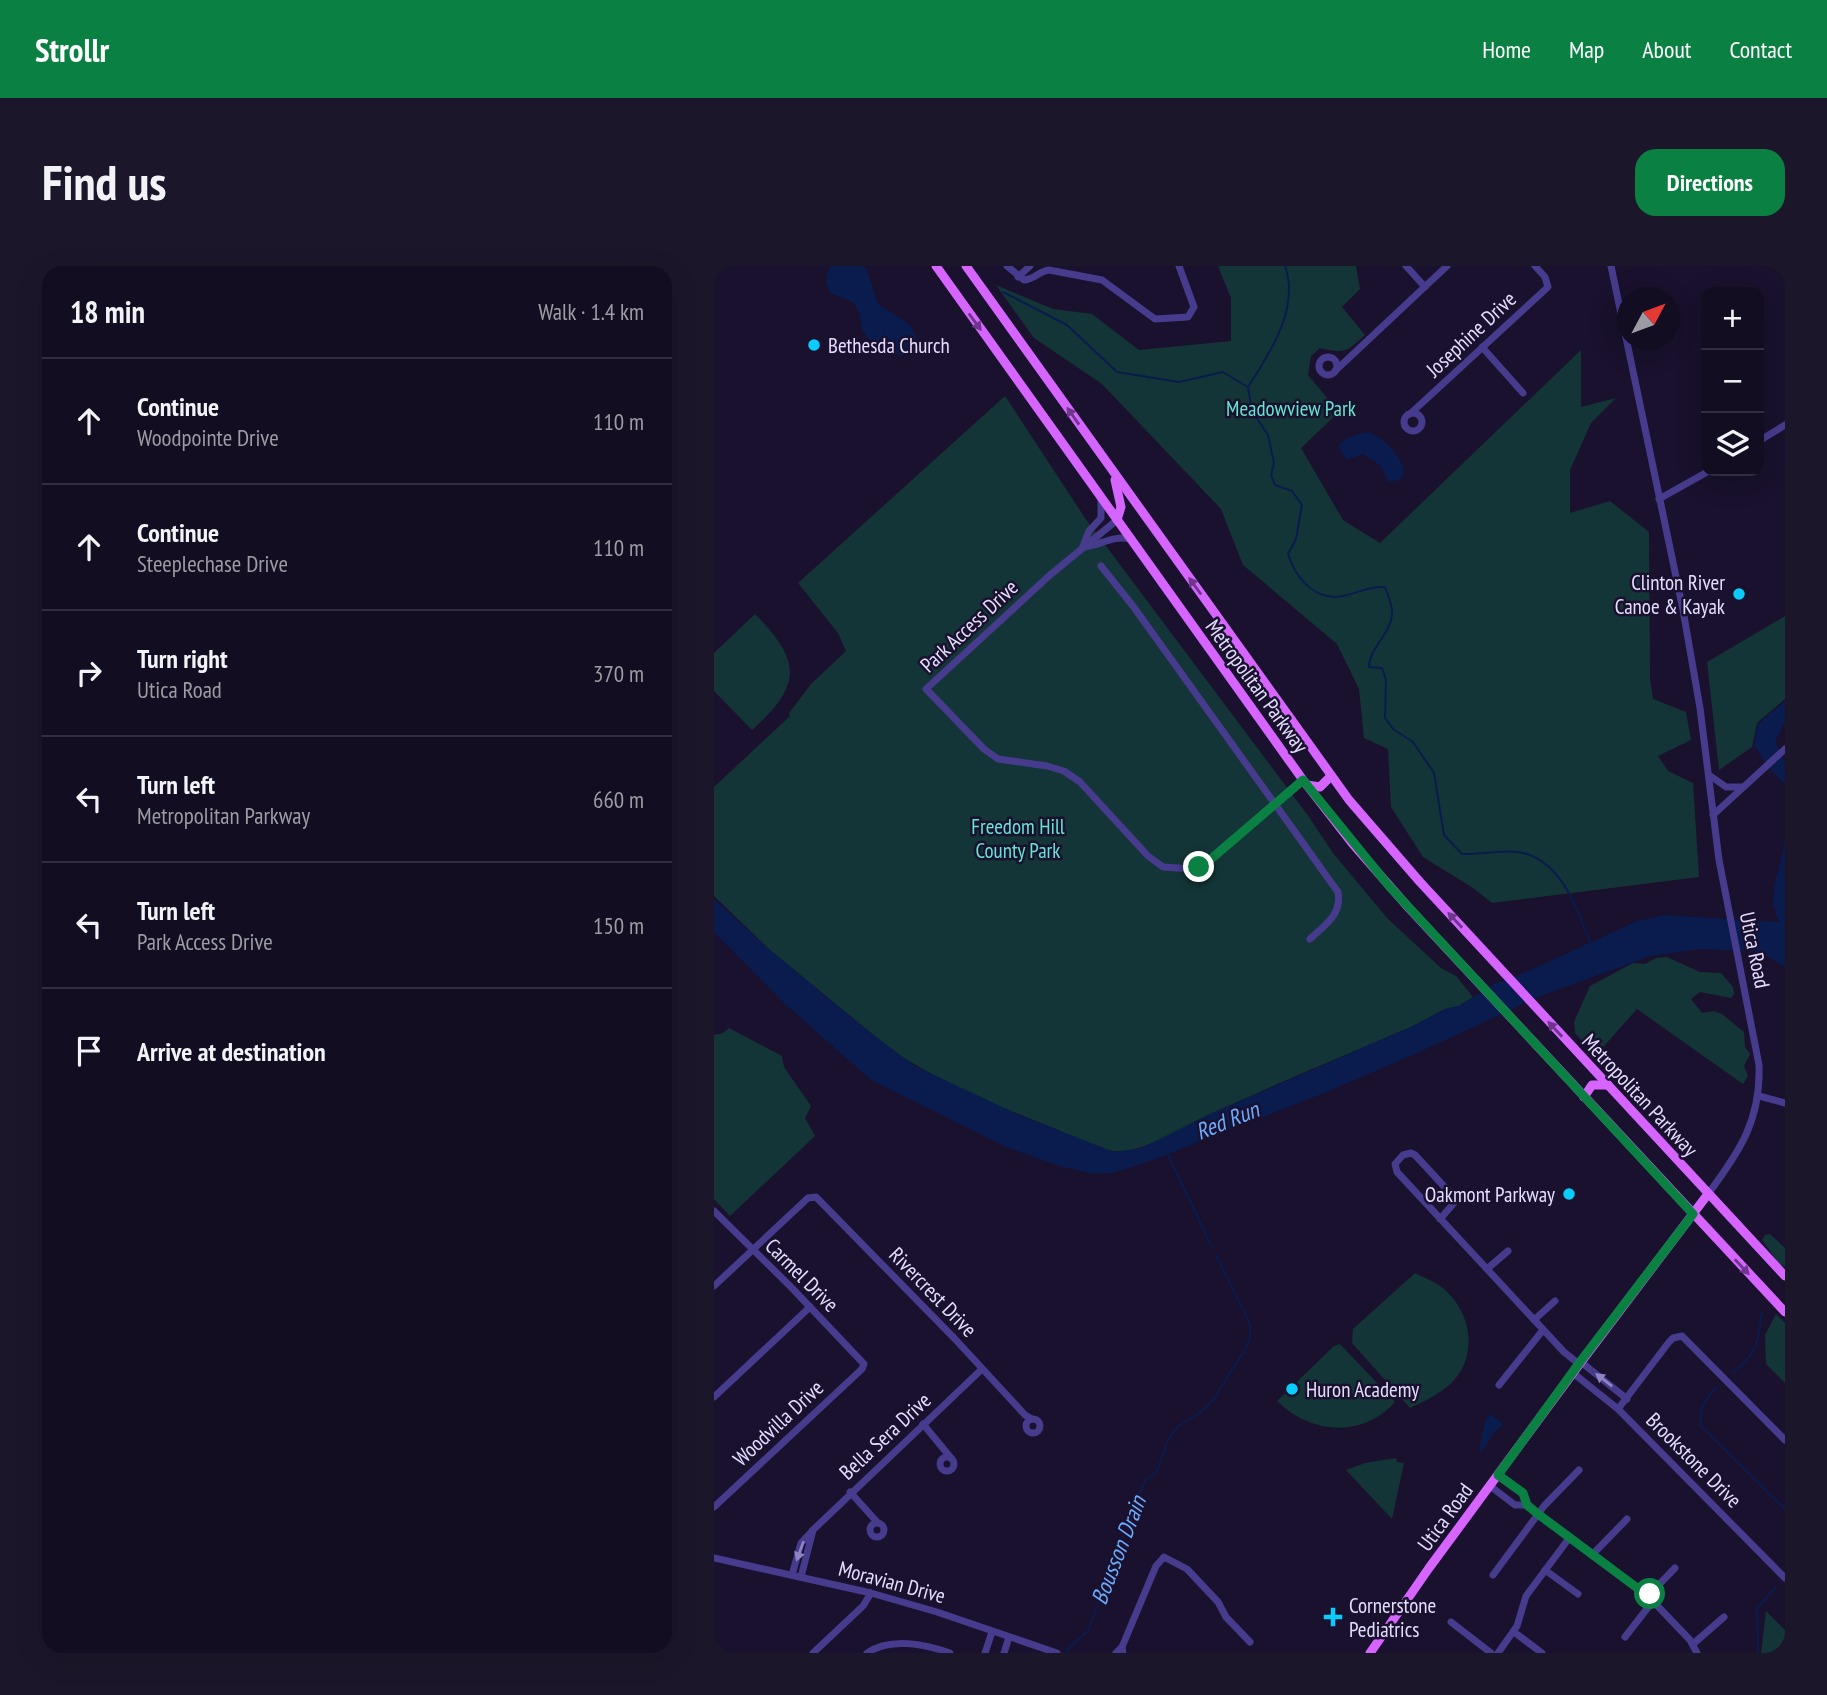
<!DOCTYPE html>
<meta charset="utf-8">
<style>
body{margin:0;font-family:"PT Sans Narrow",sans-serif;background:#1c162a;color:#f1f3f6}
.controls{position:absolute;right:21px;top:21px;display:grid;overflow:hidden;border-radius:14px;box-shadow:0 7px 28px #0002}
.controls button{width:63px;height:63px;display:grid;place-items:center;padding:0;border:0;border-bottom:2px solid #322d40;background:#130d22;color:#f1f3f6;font:35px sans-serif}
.compass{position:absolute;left:903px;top:21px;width:63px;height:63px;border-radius:50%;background:#130d22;box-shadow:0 7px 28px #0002;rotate:49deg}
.stop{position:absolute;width:21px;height:21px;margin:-16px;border:5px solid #0b8043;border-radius:50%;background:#fff}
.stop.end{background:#0b8043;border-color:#fff;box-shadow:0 2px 7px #0008}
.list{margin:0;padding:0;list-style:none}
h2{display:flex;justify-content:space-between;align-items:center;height:91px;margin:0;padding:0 28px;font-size:30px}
h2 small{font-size:23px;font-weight:400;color:#9d9ca5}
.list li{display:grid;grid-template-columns:46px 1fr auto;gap:21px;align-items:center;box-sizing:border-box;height:126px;padding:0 28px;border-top:2px solid #322d40}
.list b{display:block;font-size:26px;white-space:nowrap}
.list p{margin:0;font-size:23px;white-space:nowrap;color:#9d9ca5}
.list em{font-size:23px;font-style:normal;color:#9d9ca5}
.icon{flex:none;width:38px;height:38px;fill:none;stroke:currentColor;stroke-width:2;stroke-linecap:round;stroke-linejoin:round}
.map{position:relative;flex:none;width:1071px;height:1387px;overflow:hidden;border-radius:21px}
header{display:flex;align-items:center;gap:42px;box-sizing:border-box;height:98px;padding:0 35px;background:#0b8043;color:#fff}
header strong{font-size:33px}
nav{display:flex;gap:38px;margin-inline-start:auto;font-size:24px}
.intro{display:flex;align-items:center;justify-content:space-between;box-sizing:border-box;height:168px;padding:0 42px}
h1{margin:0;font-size:49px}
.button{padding:18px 32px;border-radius:21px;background:#0b8043;color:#fff;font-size:24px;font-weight:700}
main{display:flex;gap:42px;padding:0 42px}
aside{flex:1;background:#130d22;border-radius:21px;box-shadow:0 7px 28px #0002}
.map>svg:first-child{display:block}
.green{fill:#143537}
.water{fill:#0a1b4d}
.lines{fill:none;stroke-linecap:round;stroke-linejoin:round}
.stream{stroke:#0a1b4d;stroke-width:2}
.minor{stroke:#473b8d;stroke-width:7}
.major{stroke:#d664ff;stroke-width:9}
.oneway{fill:#6e368c}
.oneway2{fill:#8e84c0}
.route{stroke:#0b8043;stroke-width:9}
.poi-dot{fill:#09ccff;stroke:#19112d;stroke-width:2.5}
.labels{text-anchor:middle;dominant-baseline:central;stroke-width:5;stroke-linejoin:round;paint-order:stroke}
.street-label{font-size:21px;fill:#e5ddff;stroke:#19112d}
.poi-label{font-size:21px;fill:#e5ddff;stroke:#19112d;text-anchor:start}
.park-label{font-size:21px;fill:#64e4d2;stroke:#19112d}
.water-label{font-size:23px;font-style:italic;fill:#6babff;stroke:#19112d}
</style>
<header>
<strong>Strollr</strong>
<nav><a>Home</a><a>Map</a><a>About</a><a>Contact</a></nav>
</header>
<div class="intro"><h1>Find us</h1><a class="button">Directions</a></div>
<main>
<aside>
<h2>18 min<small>Walk · 1.4 km</small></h2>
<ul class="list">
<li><svg class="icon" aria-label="ahead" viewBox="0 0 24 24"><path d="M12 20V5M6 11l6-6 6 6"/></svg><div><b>Continue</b><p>Woodpointe Drive</p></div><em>110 m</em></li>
<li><svg class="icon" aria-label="ahead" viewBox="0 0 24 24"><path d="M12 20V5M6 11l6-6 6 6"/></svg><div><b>Continue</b><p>Steeplechase Drive</p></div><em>110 m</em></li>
<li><svg class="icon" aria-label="right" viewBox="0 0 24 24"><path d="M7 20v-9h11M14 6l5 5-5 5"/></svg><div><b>Turn right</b><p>Utica Road</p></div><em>370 m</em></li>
<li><svg class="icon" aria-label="left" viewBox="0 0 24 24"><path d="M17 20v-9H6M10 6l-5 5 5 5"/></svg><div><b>Turn left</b><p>Metropolitan Parkway</p></div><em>660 m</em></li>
<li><svg class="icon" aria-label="left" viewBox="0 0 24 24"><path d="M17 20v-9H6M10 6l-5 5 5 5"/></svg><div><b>Turn left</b><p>Park Access Drive</p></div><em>150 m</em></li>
<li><svg class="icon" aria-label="arrive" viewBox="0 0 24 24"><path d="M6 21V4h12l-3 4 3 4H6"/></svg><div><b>Arrive at destination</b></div></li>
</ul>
</aside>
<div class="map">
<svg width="1071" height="1387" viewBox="0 0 1071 1387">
<rect width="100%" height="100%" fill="#19112d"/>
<g class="green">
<path d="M504,0h138l4,23 -18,18 23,28c-19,17 -19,19 -45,13l-9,8 -3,19 31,37 -38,36 42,72 37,23 201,-193v57l35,-9 -25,25 -21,47v43l40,-12 39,31 1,146 3,21 33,13 5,28 -33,16 10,15 25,12 6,94 -207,26 -19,-15 -50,-31 -32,-50 -3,-58 -24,-11 -5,-49 -22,-45 -94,-79 -22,-56 -119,-125 -68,-46 -38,-53 57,24 39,5 47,36 92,-9v-43z"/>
<path d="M291,130l80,122 224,299 24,36 55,66 53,49 15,8 17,21 -14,9 -14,3 -32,17c-68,29 -137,58 -205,89 -21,10 -61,34 -82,36 -23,3 -50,-13 -70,-22 -56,-22 -113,-45 -163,-78l-123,-101 -56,-54v-109l76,-71 -1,-3 22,-29 35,-33 -8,-18 -40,-50z"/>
<path d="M41,348c47,48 47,71 -3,116l-38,-39v-38z"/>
<path d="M1071,350v83l-28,24 -5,24 -33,23 -12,-108z"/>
<path d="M953,691l33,15 21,1 12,14 1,7 -3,4 -31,-6 -9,7 11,14 12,-2 8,3 22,18 1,15 5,7 -6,12 4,10 -5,8 -106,-75 -41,46 -21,-22 -1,-11 16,-36 43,-23 12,1 11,-6z"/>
<path d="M15,762l53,28 2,11 27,39 -6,12 10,18 -85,80 -16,-17v-164l9,-2z"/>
<path d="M1056,968l15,14v19l-7,-5 -16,-22 3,-5z"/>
<path d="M701,1007c10,5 21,9 29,16 29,25 35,71 4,97 -12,10 -25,16 -38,22l-58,-65 1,-14z"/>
<path d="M1062,1048l9,9v60l-19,-19 -1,-29z"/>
<path d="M626,1078l55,58c-33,37 -85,32 -118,-1l57,-55z"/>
<path d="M682,1192l1,4 7,1 -12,56 -46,-49 19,-7z"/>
<path d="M1052,1345l19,19v23h-24z"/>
</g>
<g class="water">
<path d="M115,0h34l4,4 11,34 32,21 7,12 -5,15 -10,4 -6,-2 -28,-15 -6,-9 -2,-16 -7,-12 -23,-9 -4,-11z"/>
<path d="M653,166c24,6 57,52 21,49l-8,-16 -17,-11 -16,6 -9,-13c6,-11 17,-12 29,-15z"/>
<path d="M1071,435v21l-10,19 10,21v22l-16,-16 -15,-23 4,-21z"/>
<path d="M1071,576v125l-24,-14 -14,-2 -46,-2 -50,7 -113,41 -114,53 -102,44 -174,68 -35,11 -19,1 -35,-8 -53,-19 -135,-67 -85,-75 -72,-73v-33l56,51 98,81 47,35 102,48 97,38 28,-4 66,-33 205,-89 32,-17 14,-3 35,-22 32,-12 111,-51 27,-6 115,7 -6,-17 1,-18z"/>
<path d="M777,1148l12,10 -11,11 -11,18 -2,-4 6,-29z"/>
</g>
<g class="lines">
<g class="stream">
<path d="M571,0c15,42 -15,87 -37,121l4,24 16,24 6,28 -3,12 4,10 17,6 10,14 -6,34 -8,15c7,23 27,48 55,42 15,-3 25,-10 42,-9 3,8 8,19 7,28 -2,20 -23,33 -23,52l13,1 4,12 -1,38 8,11 20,13 21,31 10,62 18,19c19,1 48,-6 65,0 38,13 50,57 64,90"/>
<path d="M289,26l64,33 50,47 62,10 44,-10 23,14"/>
<path d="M453,887l45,94"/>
<path d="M502,989l34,69v15l-5,10"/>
<path d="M1018,1107c27,-21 25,-29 30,-61"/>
<path d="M1003,1121c-12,13 -19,21 -16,39l84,83"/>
<path d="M352,1385l22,-20 52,-139 6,-13 10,-6 12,-33 10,-14 19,-11 16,-15 31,-49"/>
<path d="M1044,1387l-1,-45 19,-21"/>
</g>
<g class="minor">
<path d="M293,0l17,14c10,0 15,-9 25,-10l53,10 53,39 33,-2 6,-10 -15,-41"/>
<path d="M692,0l19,21"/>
<path d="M897,0l72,344 17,98 19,152 40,205c2,55 -19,86 -51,129"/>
<path d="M304,11l12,-11"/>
<path d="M768,81l41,46"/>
<circle cx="614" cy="100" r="9"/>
<path d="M621,105l112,-105"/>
<circle cx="699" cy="156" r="9"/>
<path d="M696,148l138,-127 -3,-10 -10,-11"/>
<path d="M1045,175l26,-16"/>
<path d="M945,233l50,-28"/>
<path d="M403,254l-67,55 -124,114 58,60 14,10 49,7 17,5 16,11 68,74 15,11 29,2 19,-10 92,-79"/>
<path d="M369,280l6,-15 12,-13v-19"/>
<path d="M369,281c20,-2 28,-12 48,-8"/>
<path d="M387,300l32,40 205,286c4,23 -13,33 -28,47"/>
<path d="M995,509l17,12h17"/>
<path d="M999,549l72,-66"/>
<path d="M1045,830l26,7"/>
<path d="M0,945l77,76 73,77 -2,5 -148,138"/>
<path d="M726,953l14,-16 -2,-8 -37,-40 -4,-2 -8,2 -8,9 2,8 167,180 15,12"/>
<path d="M773,1003l21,-18"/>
<path d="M0,1020l94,-88 8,-1 139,142 70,76 7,4"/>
<path d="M820,1054l21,-19"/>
<path d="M867,1096l46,37"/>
<path d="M859,1107l45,36 167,169"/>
<path d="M785,1119l44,-55"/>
<path d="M0,1131l96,-90"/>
<path d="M904,1143l51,-67 4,-4 9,-2 103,104"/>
<circle cx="319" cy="1160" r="7"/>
<path d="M209,1158l28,34"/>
<circle cx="233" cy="1198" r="7"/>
<path d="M776,1220l25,19h12l-4,-11 -25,-19"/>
<path d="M136,1226l28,31"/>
<path d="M813,1239l121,91 42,44 7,13"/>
<circle cx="163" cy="1264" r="7"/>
<path d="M99,1264l169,-161"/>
<path d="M879,1288l34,-35"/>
<path d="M0,1292l157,35 66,19 120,41"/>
<path d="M831,1304l33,24"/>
<path d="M78,1309l9,-32 12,-13 -12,47"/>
<path d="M779,1309l51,-69 35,-36"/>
<path d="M934,1330l27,-28"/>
<path d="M737,1356l40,31"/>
<path d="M800,1366l28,21"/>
<path d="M911,1371l28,-36"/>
<path d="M979,1378l31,-27"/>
<path d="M408,1381l34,-81 8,-9 23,12 31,33 8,15 24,25"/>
<path d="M99,1387l50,-47 8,-13"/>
<path d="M153,1387c23,-16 58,-9 83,0"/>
<path d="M271,1387l7,-21"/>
<path d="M290,1387l5,-16"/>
<path d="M402,1387l6,-6 1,6"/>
<path d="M784,1387l19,-27 9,-30 44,-59"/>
</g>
<g class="major">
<path d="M222,0l367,514 49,63 56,64 377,405"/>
<path d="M252,0l383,534 71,82 365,394"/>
<path d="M401,214l6,27 -4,13"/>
<path d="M593,519l13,2 11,-11"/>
<path d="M870,831l8,-12h16"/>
<path d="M656,1387l59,-85 152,-206 127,-168"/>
</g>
</g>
<defs><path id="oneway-solid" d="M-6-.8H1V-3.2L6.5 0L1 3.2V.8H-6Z" transform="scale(1.75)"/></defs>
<g class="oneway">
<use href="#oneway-solid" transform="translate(261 56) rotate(54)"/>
<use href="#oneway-solid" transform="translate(359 150) rotate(-125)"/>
<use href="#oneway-solid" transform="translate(481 320) rotate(-126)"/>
<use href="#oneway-solid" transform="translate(741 654) rotate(-133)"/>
<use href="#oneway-solid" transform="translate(841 763) rotate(-133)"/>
<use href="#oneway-solid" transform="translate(1028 1001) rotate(47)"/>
</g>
<g class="oneway2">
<use href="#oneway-solid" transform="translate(890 1114) rotate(-142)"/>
<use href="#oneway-solid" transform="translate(86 1285) rotate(110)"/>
</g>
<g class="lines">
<path class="route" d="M485,601l12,-8 92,-79 86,106 304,328 -113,148 -82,113 25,18 4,12 11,9 110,82 2,-2"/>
</g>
<g class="poi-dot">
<circle cx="100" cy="79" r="7"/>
<circle cx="1025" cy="328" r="7"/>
<circle cx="855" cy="928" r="7"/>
<circle cx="578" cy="1123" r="7"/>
<path d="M615.5 1340.5h7v7h7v7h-7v7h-7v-7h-7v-7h7z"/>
</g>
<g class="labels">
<g class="street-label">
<text transform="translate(757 68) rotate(-43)">Josephine Drive</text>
<text transform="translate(255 360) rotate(-43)">Park Access Drive</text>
<text transform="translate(543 420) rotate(54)">Metropolitan Parkway</text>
<text transform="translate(1041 684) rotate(78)">Utica Road</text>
<text transform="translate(926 829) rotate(47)">Metropolitan Parkway</text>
<text transform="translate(88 1009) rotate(45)">Carmel Drive</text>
<text transform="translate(219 1026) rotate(46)">Rivercrest Drive</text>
<text transform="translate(64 1157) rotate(-43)">Woodvilla Drive</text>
<text transform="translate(171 1170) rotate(-43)">Bella Sera Drive</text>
<text transform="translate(980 1194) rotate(45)">Brookstone Drive</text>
<text transform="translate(731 1251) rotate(-54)">Utica Road</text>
<text transform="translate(178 1316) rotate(15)">Moravian Drive</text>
</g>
<g class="poi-label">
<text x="114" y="79">Bethesda Church</text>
<text x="1011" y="316" text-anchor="end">Clinton River<tspan x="1011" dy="24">Canoe &amp; Kayak</tspan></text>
<text x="841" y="928" text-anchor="end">Oakmont Parkway</text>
<text x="592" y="1123">Huron Academy</text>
<text x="635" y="1339">Cornerstone<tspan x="635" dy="24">Pediatrics</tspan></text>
</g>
<g class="park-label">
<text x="577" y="142">Meadowview Park</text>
<text x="304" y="560">Freedom Hill<tspan x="304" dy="24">County Park</tspan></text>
</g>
<g class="water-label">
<text transform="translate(513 854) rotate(-22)">Red Run</text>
<text transform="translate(404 1284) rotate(-69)">Bousson Drain</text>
</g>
</g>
</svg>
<div class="controls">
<button>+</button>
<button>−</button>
<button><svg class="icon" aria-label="layers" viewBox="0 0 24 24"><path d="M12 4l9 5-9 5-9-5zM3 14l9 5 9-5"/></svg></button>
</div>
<svg class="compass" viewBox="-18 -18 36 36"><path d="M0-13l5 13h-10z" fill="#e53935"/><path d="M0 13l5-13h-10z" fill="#9d9ca5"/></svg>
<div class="stop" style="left:936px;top:1328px"></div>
<div class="stop end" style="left:485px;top:601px"></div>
</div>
</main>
